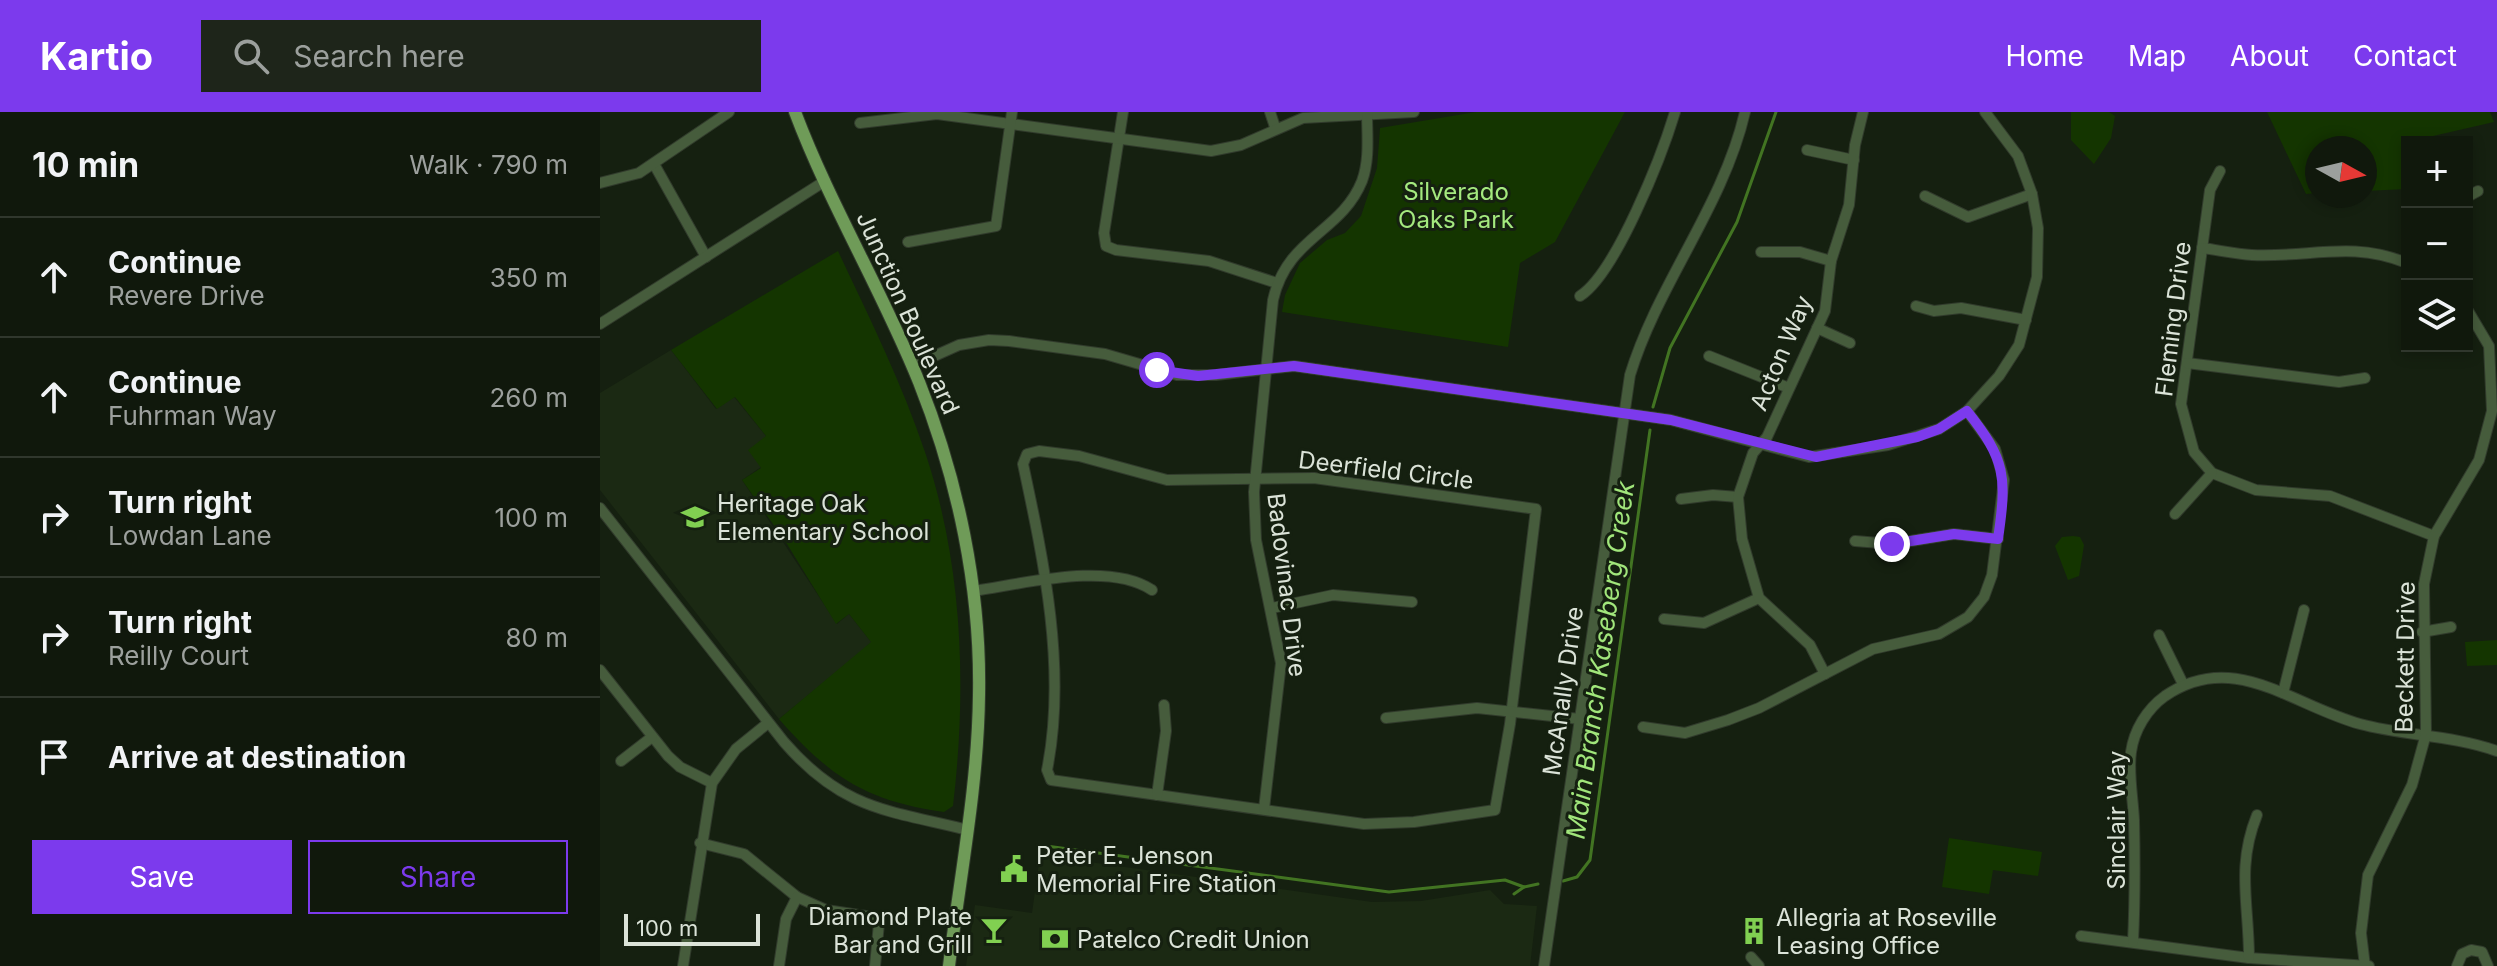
<!DOCTYPE html>
<meta charset="utf-8">
<style>
body{margin:0;font-family:Inter,sans-serif;background:#1e251a;color:#f1f3f6}
.controls{position:absolute;right:24px;top:24px;display:grid;overflow:hidden;border-radius:0px;box-shadow:0 4px 12px #0003}
.controls button{width:72px;height:72px;display:grid;place-items:center;padding:0;border:0;border-bottom:2px solid #30372d;background:#10180c;color:#f1f3f6;font:40px sans-serif}
.compass{position:absolute;left:1705px;top:24px;width:72px;height:72px;border-radius:50%;background:#10180c;box-shadow:0 4px 12px #0003;rotate:98deg}
.scale{position:absolute;left:24px;bottom:20px;width:136px;box-sizing:border-box;padding-left:8px;border:4px solid #dbe3d8;border-top:0;font-size:22px;line-height:28px;white-space:nowrap;color:#dbe3d8;-webkit-text-stroke:6px #152010;paint-order:stroke}
.stop{position:absolute;width:24px;height:24px;margin:-18px;border:6px solid #7c3aed;border-radius:50%;background:#fff}
.stop.end{background:#7c3aed;border-color:#fff;box-shadow:0 2px 8px #0008}
.list{margin:0;padding:0;list-style:none}
h2{display:flex;justify-content:space-between;align-items:center;height:104px;margin:0;padding:0 32px;font-size:34px}
h2 small{font-size:26px;font-weight:400;color:#9ca09d}
.list li{display:grid;grid-template-columns:52px 1fr auto;gap:24px;align-items:center;box-sizing:border-box;height:120px;padding:0 32px;border-top:2px solid #30372d}
.list b{display:block;font-size:30px;white-space:nowrap}
.list p{margin:0;font-size:26px;white-space:nowrap;color:#9ca09d}
.list em{font-size:26px;font-style:normal;color:#9ca09d}
.actions{display:flex;gap:16px;padding:24px 32px}
.actions a{flex:1;padding:18px 0;border:2px solid #7c3aed;border-radius:0px;text-align:center;font-size:28px;color:#7c3aed}
.actions .main{background:#7c3aed;color:#fff}
.icon{flex:none;width:44px;height:44px;fill:none;stroke:currentColor;stroke-width:2;stroke-linecap:round;stroke-linejoin:round}
.map{position:relative;flex:none;width:1897px;height:854px;overflow:hidden}
header{display:flex;align-items:center;gap:48px;box-sizing:border-box;height:112px;padding:0 40px;background:#7c3aed;color:#fff}
header strong{font-size:38px}
nav{display:flex;gap:44px;margin-inline-start:auto;font-size:28px}
.search{width:560px;height:72px;background:#1e251a;display:flex;align-items:center;gap:20px;box-sizing:border-box;padding:0 28px;border-radius:0px;color:#9ca09d;font-size:30px}
main{display:flex}
aside{flex:1;background:#10180c}
.map>svg:first-child{display:block}
.built{fill:#1b2913}
.green{fill:#143500}
.lines{fill:none;stroke-linecap:round;stroke-linejoin:round}
.stream{stroke:#427422;stroke-width:3}
.minor-casing{stroke:#313b2c;stroke-width:12}
.major-casing{stroke:#313b2c;stroke-width:14}
.minor{stroke:#465c3c;stroke-width:10}
.major{stroke:#6f9b58;stroke-width:12}
.route{stroke:#7c3aed;stroke-width:10}
.labels{text-anchor:middle;dominant-baseline:central;stroke-width:6;stroke-linejoin:round;paint-order:stroke}
.park-label{font-size:24px;fill:#a4e97e;stroke:#152010}
.street-label{font-size:24px;fill:#dbe3d8;stroke:#152010}
.poi-label{font-size:24px;fill:#dbe3d8;stroke:#152010;text-anchor:start}
.water-label{font-size:26px;font-style:italic;fill:#a1e67b;stroke:#152010}
</style>
<header>
<strong>Kartio</strong>
<div class="search"><svg class="icon" aria-label="search" viewBox="0 0 24 24"><circle cx="10" cy="10" r="6"/><path d="M15 15l6 6"/></svg>Search here</div>
<nav><a>Home</a><a>Map</a><a>About</a><a>Contact</a></nav>
</header>
<main>
<aside>
<h2>10 min<small>Walk · 790 m</small></h2>
<ul class="list">
<li><svg class="icon" aria-label="ahead" viewBox="0 0 24 24"><path d="M12 20V5M6 11l6-6 6 6"/></svg><div><b>Continue</b><p>Revere Drive</p></div><em>350 m</em></li>
<li><svg class="icon" aria-label="ahead" viewBox="0 0 24 24"><path d="M12 20V5M6 11l6-6 6 6"/></svg><div><b>Continue</b><p>Fuhrman Way</p></div><em>260 m</em></li>
<li><svg class="icon" aria-label="right" viewBox="0 0 24 24"><path d="M7 20v-9h11M14 6l5 5-5 5"/></svg><div><b>Turn right</b><p>Lowdan Lane</p></div><em>100 m</em></li>
<li><svg class="icon" aria-label="right" viewBox="0 0 24 24"><path d="M7 20v-9h11M14 6l5 5-5 5"/></svg><div><b>Turn right</b><p>Reilly Court</p></div><em>80 m</em></li>
<li><svg class="icon" aria-label="arrive" viewBox="0 0 24 24"><path d="M6 21V4h12l-3 4 3 4H6"/></svg><div><b>Arrive at destination</b></div></li>
</ul>
<div class="actions"><a class="main">Save</a><a>Share</a></div>
</aside>
<div class="map">
<svg width="1897" height="854" viewBox="0 0 1897 854">
<rect width="100%" height="100%" fill="#152010"/>
<g class="built">
<path d="M71,238l45,59 18,-12 32,39 -5,31 -19,13 95,144 12,-10 23,29 -93,76 -179,-229v-97z"/>
<path d="M440,743l332,47 49,-1 69,-11 14,14 33,2 -7,60h-564l9,-61 57,8z"/>
</g>
<g class="green">
<path d="M876,0h149l-70,130 -35,21 -12,84 -226,-35 3,-17 15,-32 27,-23 18,-7 16,-17 16,-48 3,-40z"/>
<path d="M1471,0h38l6,4 -4,22 -17,26 -23,-24z"/>
<path d="M1667,0h223l4,10 -87,20v47l-42,2v-43h-48v45l-11,1z"/>
<path d="M238,139c31,66 64,132 87,201 38,113 42,236 28,354l-9,6c-78,-11 -114,-35 -165,-93l92,-77 -22,-28 -13,10 -49,-80 -45,-64 19,-12 -13,-18 18,-14 -31,-39 -18,12 -46,-59z"/>
<path d="M1473,424l7,1 4,8 -5,31 -11,4 -13,-34 7,-9z"/>
<path d="M1897,528v25l-30,1 -2,-24z"/>
<path d="M1349,726l93,14 -4,24 -45,-6 -4,24 -47,-7z"/>
</g>
<g class="lines">
<g class="stream">
<path d="M1053,295l17,-59 67,-126 39,-110"/>
<path d="M446,734l343,46 116,-12 19,7"/>
<path d="M963,769l14,-4 13,-17 60,-430"/>
<path d="M914,782l10,-7 14,-3"/>
</g>
<g class="minor-casing">
<g id="minor">
<path d="M523,0l-19,121 2,13 10,4 93,11 68,22"/>
<path d="M670,0l5,15"/>
<path d="M260,11l77,-9 274,37 30,-6 62,-27 111,-6"/>
<path d="M1207,38l47,10"/>
<path d="M54,52l52,93"/>
<path d="M1620,59l-10,19 -29,214 13,48 18,21 44,17 74,6 104,40"/>
<path d="M0,71l39,-10 90,-61"/>
<path d="M1325,84l43,21 64,-23"/>
<path d="M1867,85l11,-6"/>
<path d="M308,130l88,-16 16,-114"/>
<path d="M1602,136c16,2 33,6 50,7 57,3 99,-15 155,8"/>
<path d="M1161,140h39l31,9"/>
<path d="M980,184c36,-23 82,-141 95,-184"/>
<path d="M1316,194l18,5 27,-3 65,12"/>
<path d="M0,212l225,-143"/>
<path d="M1217,216l33,15"/>
<path d="M1109,244l80,32"/>
<path d="M1587,251l152,19 26,-4"/>
<path d="M312,254l47,-21 30,-5 20,1 96,13 72,21h39l78,-9 377,54 138,37 79,-12 51,-16 28,-18 32,-35 20,-31 18,-68 1,-49 -6,-34 -14,-38 -33,-44"/>
<path d="M439,339l40,5 88,24 147,-2 222,31 -26,215 -15,86 -81,12 -50,2 -313,-44 -4,-10c20,-100 -3,-208 -24,-306l4,-10z"/>
<path d="M1081,387l32,-4 25,2"/>
<path d="M0,396l184,234c59,68 103,68 184,88"/>
<path d="M1575,402l37,-41"/>
<path d="M1255,429l37,3 62,-10 44,5"/>
<path d="M373,479c50,-7 136,-30 179,-1"/>
<path d="M672,496l61,-13 79,7"/>
<path d="M1064,507l40,4 55,-25"/>
<path d="M1822,520l29,-5"/>
<path d="M1559,523l24,49"/>
<path d="M0,558l68,86 12,11 32,16"/>
<path d="M1225,562l-15,-29 -51,-47 -17,-59 -4,-42 15,-44 14,-16 58,-126 6,-50 18,-56 6,-60 8,-33"/>
<path d="M1683,581l21,-83"/>
<path d="M786,606l91,-10 103,11"/>
<path d="M1043,615l42,6 43,-13 31,-12 114,-59 66,-15 29,-17 16,-20 8,-22 12,-95 -9,-31 -28,-38"/>
<path d="M21,649l31,-24"/>
<path d="M557,683l9,-64 -2,-26"/>
<path d="M664,697l17,-146 -25,-123 -2,-48 19,-192c14,-63 68,-67 89,-119 8,-22 5,-46 5,-69"/>
<path d="M100,731l44,11 53,43"/>
<path d="M1481,824l168,22 120,8"/>
<path d="M1533,830c2,-42 2,-81 1,-122 -1,-22 -6,-47 -3,-68 3,-22 16,-43 34,-56 69,-47 126,9 195,28 45,12 92,11 137,27"/>
<path d="M1151,845l8,9"/>
<path d="M1649,846c0,-54 -13,-91 8,-143"/>
<path d="M83,854l29,-183 24,-34 32,-26"/>
<path d="M179,854l7,-47 11,-22 29,13 46,7 7,6 -4,43"/>
<path d="M944,854l86,-591c28,-92 93,-168 115,-263"/>
<path d="M1765,854l-4,-33 7,-58 44,-90 14,-51 -2,-150 10,-48 45,-76 13,-49 -3,-65 -22,-37"/>
<path d="M1857,854l5,-12 9,-4 11,2 6,14"/>
</g>
</g>
<g class="major-casing">
<path id="major" d="M195,0c35,93 87,178 124,270 39,98 62,207 60,313 -1,91 -19,181 -30,271"/>
</g>
<use href="#minor" class="minor"/>
<use href="#major" class="major"/>
</g>
<g class="lines">
<path class="route" d="M557,258l41,6 96,-10 377,54 145,37 101,-20 22,-8 28,-18c39,49 40,66 31,128l-44,-5 -62,10"/>
</g>
<defs>
<g id="school-bare" transform="scale(2.16)"><path d="M0-5L7-2L0 1L-7-2ZM-4 1L0 2.5L4 1V4Q0 6-4 4Z" fill="#81d051" stroke="#152010" stroke-width="2.5" paint-order="stroke"/></g>
<g id="civic-bare" transform="scale(2.16)"><path d="M-.6-6.5H3V-4.5H.6V-3L4-1V1h2V6H-6V1h2V-1L-.6-3ZM-1.2 2.5V6h2.4V2.5Z" fill="#81d051" stroke="#152010" stroke-width="2.5" paint-order="stroke"/></g>
<g id="bar-bare" transform="scale(2.16)"><path d="M-6-5H6L.8 .8V4.5H3.5V6h-7V4.5H-.8V.8Z" fill="#81d051" stroke="#152010" stroke-width="2.5" paint-order="stroke"/></g>
<g id="building-bare" transform="scale(2.16)"><path d="M-4-6H4V6H1V3H-1V6H-4ZM-2.5-4.3h1.7v1.8h-1.7ZM.8-4.3h1.7v1.8H.8ZM-2.5-1h1.7V.8h-1.7ZM.8-1h1.7V.8H.8Z" fill="#81d051" stroke="#152010" stroke-width="2.5" paint-order="stroke"/></g>
<g id="bank-bare" transform="scale(2.16)"><path d="M-6-4H6V4H-6ZM0-2.3a2.3 2.3 0 1 0 0 4.6a2.3 2.3 0 1 0 0-4.6Z" fill="#81d051" stroke="#152010" stroke-width="2.5" paint-order="stroke"/></g>
</defs>
<g fill-rule="evenodd">
<use href="#school-bare" x="95" y="405"/>
<use href="#civic-bare" x="414" y="757"/>
<use href="#bar-bare" x="394" y="818"/>
<use href="#building-bare" x="1154" y="819"/>
<use href="#bank-bare" x="455" y="827"/>
</g>
<g class="labels">
<g class="park-label">
<text x="856" y="79">Silverado<tspan x="856" dy="28">Oaks Park</tspan></text>
</g>
<g class="street-label">
<text transform="translate(308 201) rotate(66)">Junction Boulevard</text>
<text transform="translate(1573 207) rotate(-83)">Fleming Drive</text>
<text transform="translate(1181 241) rotate(-67)">Acton Way</text>
<text transform="translate(786 358) rotate(7)">Deerfield Circle</text>
<text transform="translate(687 473) rotate(83)">Badovinac Drive</text>
<text transform="translate(1805 545) rotate(-89)">Beckett Drive</text>
<text transform="translate(963 579) rotate(-82)">McAnally Drive</text>
<text transform="translate(1516 708) rotate(-90)">Sinclair Way</text>
</g>
<g class="poi-label">
<text x="117" y="391">Heritage Oak<tspan x="117" dy="28">Elementary School</tspan></text>
<text x="436" y="743">Peter E. Jenson<tspan x="436" dy="28">Memorial Fire Station</tspan></text>
<text x="372" y="804" text-anchor="end">Diamond Plate<tspan x="372" dy="28">Bar and Grill</tspan></text>
<text x="1176" y="805">Allegria at Roseville<tspan x="1176" dy="28">Leasing Office</tspan></text>
<text x="477" y="827">Patelco Credit Union</text>
</g>
<g class="water-label">
<text transform="translate(1000 548) rotate(-82)">Main Branch Kaseberg Creek</text>
</g>
</g>
</svg>
<div class="controls">
<button>+</button>
<button>−</button>
<button><svg class="icon" aria-label="layers" viewBox="0 0 24 24"><path d="M12 4l9 5-9 5-9-5zM3 14l9 5 9-5"/></svg></button>
</div>
<svg class="compass" viewBox="-18 -18 36 36"><path d="M0-13l5 13h-10z" fill="#e53935"/><path d="M0 13l5-13h-10z" fill="#9ca09d"/></svg>
<div class="scale">100 m</div>
<div class="stop" style="left:557px;top:258px"></div>
<div class="stop end" style="left:1292px;top:432px"></div>
</div>
</main>
